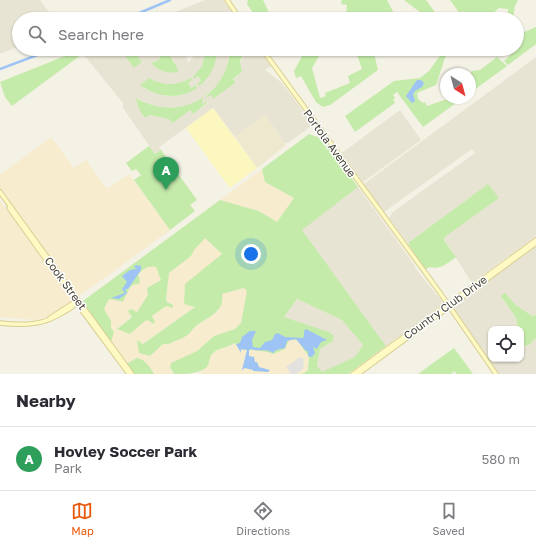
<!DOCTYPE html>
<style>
body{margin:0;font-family:"Golos Text",sans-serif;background:#f7f7f7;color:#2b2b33}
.controls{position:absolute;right:12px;bottom:12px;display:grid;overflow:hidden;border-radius:8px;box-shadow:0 1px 3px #0004}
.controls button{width:36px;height:36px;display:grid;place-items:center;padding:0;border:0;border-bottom:1px solid #e1e1e2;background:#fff;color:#2b2b33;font:20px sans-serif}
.compass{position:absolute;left:440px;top:68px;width:36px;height:36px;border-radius:50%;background:#fff;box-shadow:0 1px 3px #0004;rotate:144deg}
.you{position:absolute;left:251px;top:254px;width:14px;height:14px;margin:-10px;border:3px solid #fff;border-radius:50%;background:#1a73e8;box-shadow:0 0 0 6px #1a73e833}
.badge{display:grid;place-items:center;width:26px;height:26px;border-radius:50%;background:#ea580c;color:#fff;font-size:13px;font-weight:700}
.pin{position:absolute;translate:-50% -33px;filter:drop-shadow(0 1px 2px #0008)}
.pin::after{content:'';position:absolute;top:21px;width:14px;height:12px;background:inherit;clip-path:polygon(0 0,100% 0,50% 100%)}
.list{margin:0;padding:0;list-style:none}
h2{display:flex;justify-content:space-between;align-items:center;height:52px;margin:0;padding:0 16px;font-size:17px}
h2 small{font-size:13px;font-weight:400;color:#7c7c81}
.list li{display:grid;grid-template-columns:26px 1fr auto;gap:12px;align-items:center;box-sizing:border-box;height:64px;padding:0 16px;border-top:1px solid #e1e1e2}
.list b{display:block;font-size:15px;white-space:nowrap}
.list p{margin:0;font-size:13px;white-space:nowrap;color:#7c7c81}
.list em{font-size:13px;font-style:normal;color:#7c7c81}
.icon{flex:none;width:22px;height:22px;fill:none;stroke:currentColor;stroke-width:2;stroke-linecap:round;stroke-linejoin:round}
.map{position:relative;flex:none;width:536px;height:374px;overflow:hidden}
.search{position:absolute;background:#fff;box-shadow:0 1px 3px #0004;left:12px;right:12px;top:12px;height:44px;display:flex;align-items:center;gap:10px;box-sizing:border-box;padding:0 14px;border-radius:22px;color:#7c7c81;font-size:15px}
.sheet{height:116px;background:#fff}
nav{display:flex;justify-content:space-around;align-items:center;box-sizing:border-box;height:56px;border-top:1px solid #e1e1e2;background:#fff;font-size:11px;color:#7c7c81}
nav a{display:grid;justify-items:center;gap:2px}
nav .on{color:#ea580c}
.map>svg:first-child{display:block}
.residential{fill:#e8e4d3;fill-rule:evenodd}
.commercial{fill:#f7ecce}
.education{fill:#eee9ce}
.green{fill:#c5ebab;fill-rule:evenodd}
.sand{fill:#fbf7be}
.parking{fill:#e4e2de}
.water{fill:#9dc4f5}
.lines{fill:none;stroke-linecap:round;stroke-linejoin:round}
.river{stroke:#9dc4f5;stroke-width:2.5}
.secondary-casing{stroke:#d7cf92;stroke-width:5.5}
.secondary{stroke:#fff9c4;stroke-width:3.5}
.labels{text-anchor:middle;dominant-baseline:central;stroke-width:3;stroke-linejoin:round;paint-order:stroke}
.street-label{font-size:11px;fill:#474234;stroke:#fff}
</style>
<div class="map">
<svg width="536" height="374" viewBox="0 0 536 374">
<rect width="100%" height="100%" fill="#f4f1e5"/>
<g class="residential">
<path d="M0,0h40l14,19h-35v27l-19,8z"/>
<path d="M205,0h18l14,19h-79z"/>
<path d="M83,49h43l2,5 -2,2 16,6 -10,-13h29l-2,11 -8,3 9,7 8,3 7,-11 -11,-13h21l3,14 5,-6 1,-8h12l-4,17 -8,13 4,-3 3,5 5,-1 7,-11 4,-20h13l-2,12 -4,14 -6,10 -12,11 5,-2 2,3 -3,4 32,-29 -2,-8 5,-12 -2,-3h16l12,17 -6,4 17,13 29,39 -1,5 -22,16 -4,-1 -19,-27 -30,22 -22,-29 -54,39 2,3 -6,4 -32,-46v-5l-43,-53zM149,78l11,5 10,2 10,-2 10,-5 -2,5 3,5 4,-3 -7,8 -12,3h-11l-20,-7v-6zM137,98l16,8 16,2 18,-2 17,-8 -3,4 2,2 4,-3 1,2 -15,11 -3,-4 -17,12 -3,-3 -21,-4z"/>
<path d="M536,57v179l-64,47 -28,-44 44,-55 -80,59 -19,-25 4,-6 82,-59 -3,-4 -88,63 -20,-28z"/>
<path d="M400,110l21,30 -58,42 -21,-29z"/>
<path d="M358,187l57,79v2l29,36 -58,42 -85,-117z"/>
<path d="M536,246v69l-4,1 -16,-11 -8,-9h-7l15,22 2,11h-27v30h30v-12l8,-2 7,-7v36h-37l-45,-65v-3z"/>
<path d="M297,299l45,21 21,25 -8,12 -33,16 -5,-6 3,-18 13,-8 1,-5 -5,-4 -46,-15z"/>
</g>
<g class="commercial">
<path d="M51,137l23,31 12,-8 21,29 22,-15 41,56 -92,67 -78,-108v-14z"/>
<path d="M262,169l3,13 29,16 -17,24 -18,-11 -39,-11z"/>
<path d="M0,201l73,100 -20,13 -17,6 -36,-3z"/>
<path d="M205,238l17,16 -13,12 -14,41 -53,37 -3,-4 11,16 13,-12h6l6,-4 12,-4 7,-8 24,-16 4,-18 22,-6 3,3 -6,32 -6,6 -21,7 -17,15 -26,12 -1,5 4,6h-20l-4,-7 -13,-9 -11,6 -15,-22 -1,-19 -6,-14 5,-10 14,3 7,-15 5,-3 6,-14 11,-4 4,1 5,13 -14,8 1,7 -11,17 -19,15 12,7 15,-13 3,-1 5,4 -1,-8 3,-2 11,-8 6,2 -6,-9 3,-26 22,-17 3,-6z"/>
<path d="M289,340h8l12,17 -1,13 -6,4h-104l9,-7 4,-13 12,-7h6l6,-4 7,6 28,2z"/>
</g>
<path class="education" d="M265,115l21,30 -29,23 -22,-31z"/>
<g class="green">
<path d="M248,0h15l9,19h-15l-10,-15z"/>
<path d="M342,0h45l10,19h-10l-1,-3 -19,3h-25l4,-3 1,-11 -6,-1z"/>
<path d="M404,0h22l14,19h-18l2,-4z"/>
<path d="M450,0h68l-3,6 -2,13h-5v-10l-9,-1 -14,11h-17l4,-2 -4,-5 -3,2 -1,-3 -4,3z"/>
<path d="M536,27v17l-28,21 -4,-4 13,-12 5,-16z"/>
<path d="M126,49h6l10,13 -8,6 -9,-12 3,-2z"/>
<path d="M161,49l7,3 11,19c-11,4 -20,0 -28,-8l8,-3z"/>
<path d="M206,49h11c0,15 -6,28 -18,37l-2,-2 4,-3 -3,-5 -4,3 -1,-2 9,-11z"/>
<path d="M230,49h13l2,3 -5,9 2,11 -9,7 2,4 -25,18 3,-4 -2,-2 -4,2 -1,-1c15,-12 23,-28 24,-47z"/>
<path d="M306,49h17l-11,19 8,30 6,-2 -1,-3 25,-10 -2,-7 14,-7 -7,-20h18l5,21 -48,35 -7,2 -7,-5 -15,-26 -5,2 -2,-7z"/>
<path d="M80,50l1,5 -69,51 -7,-9 -5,-15z"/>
<path d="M444,50l3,2 -11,33 -19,8 1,6 5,4 2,-1 2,4 23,-8h13l-40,29 -26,-35 -4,3 2,3 -2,2 2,3 -40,29 -10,-16 49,-35 26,-3 9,-7z"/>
<path d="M497,57l10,9 -37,27v-19l2,-3 8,-1z"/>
<path d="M149,78c14,8 28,8 41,0l2,2 -4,3 3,5 4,-3 2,3c-18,12 -39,10 -57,-3z"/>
<path d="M204,97l-2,5 1,2 4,-3v2l-14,11 -3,-4 -17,13 -4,-4 -20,-4 -4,3 -6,-9 -3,-11c22,13 47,13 68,-1z"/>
<path d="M309,134l14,5 35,48 -56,43 84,116 -38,28h-46l6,-4 1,-13 -12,-17h-8l-4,9 -12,5c-4,-3 -27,-5 -33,-4l-5,-7c-7,5 -15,4 -22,10 -4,3 -3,10 -6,14 -7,7 -22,7 -33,7l-4,-7 1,-4 26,-12 17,-15 21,-7 6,-6 6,-32 -3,-3 -22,6c3,19 -15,23 -27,33 -4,3 -5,7 -9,9 -6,4 -11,4 -17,8h-6l-13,12 -11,-3 -2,-13 6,4 52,-37 -11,-3 1,-20 37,-30 -17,-16 -11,12 -3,6 -22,17 -3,26 1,3 6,3v3l-7,-2 -14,10 3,6 -2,2 -5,-4 -3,1 -15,13 -13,-5 15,-12 -4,-6 3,-2 6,3 11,-17 -1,-7 14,-8 -5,-13c-7,-2 -14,2 -18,8l2,5 -1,4h-4l-5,3 -7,15 -14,-3 -5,10 7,12v7l3,4 -3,10 -29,-39 1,-2 137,-101 39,11 18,11 17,-24 -29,-16 -3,-13zM297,299l45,21 21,25 -8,12 -33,15 -5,-6 3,-17 13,-8 1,-5 -5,-4 -45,-15z"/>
<path d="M149,146l6,8 6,-4 36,50 -7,5 5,6 -25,19 -36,-50 7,-5 -5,-6 -4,2 -6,-8z"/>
<path d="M488,184l11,14 -54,39 -1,3 12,17c-8,6 -16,13 -26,10l-6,3 -16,-27z"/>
<path d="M505,293l11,12 16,11 4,-1v23l-7,7 -8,2v-18h-3l-2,-11 -15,-22z"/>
<path d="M454,348l19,26h-17l-1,-3 -4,3h-33z"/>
<path d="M137,358c8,1 13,9 17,16h-21l-7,-10z"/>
</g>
<path class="sand" d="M213,108l44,60 -26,19h-2l-43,-59z"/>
<path class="parking" d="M300,357l4,2 -1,10 -7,5h-5l-5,-7z"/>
<g class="water">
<path d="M417,80h4l3,3 -2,4 -7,4 -2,3 2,7 -3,2 -6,-7z"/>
<path d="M136,265l5,1v4l-13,19h-3l2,4 -8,6 -8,-1 14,-5 -3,-4 5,-7 -5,-6 8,-6 7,-1 -3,-2z"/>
<path d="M306,329l21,11 -6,2 -4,7 -4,-2 2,6 -3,4 -4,-1v-5h-2l-10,-12 -9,2 -2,7 -9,2 -3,3c-6,-5 -15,-1 -22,-4l-2,1v6l5,1 1,5h2l2,5 11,3 -2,2 -15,-1v-1l-8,-2 -3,2 5,-20 -6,-1v4l-5,-9 4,-1 2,-6 8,-6h6l-4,9 1,7 7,1 5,-6 7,-2 3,-6 3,-1 7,4 17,1 2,-1v-6z"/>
</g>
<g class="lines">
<g class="river">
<path d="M125,19l45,-19"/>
<path d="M0,69l53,-20"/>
</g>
<g class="secondary-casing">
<g id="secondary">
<path d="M227,0l13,19"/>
<path d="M262,49l176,241 58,84"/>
<path d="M0,192l132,182"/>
<path d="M9,208l53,74"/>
<path d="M81,309l48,65"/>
<path d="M50,318l28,-18"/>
<path d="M0,323c36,4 50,0 79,-21"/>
<path d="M353,374l183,-134"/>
<path d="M358,374l178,-131"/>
</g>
</g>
<use href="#secondary" class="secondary"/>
</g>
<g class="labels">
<g class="street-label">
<text transform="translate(330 143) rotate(54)">Portola Avenue</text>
<text transform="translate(66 283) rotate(54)">Cook Street</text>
<text transform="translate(445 307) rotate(-36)">Country Club Drive</text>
</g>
</g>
</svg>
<div class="controls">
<button><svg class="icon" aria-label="locate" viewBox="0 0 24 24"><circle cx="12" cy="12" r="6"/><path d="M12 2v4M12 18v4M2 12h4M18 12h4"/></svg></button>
</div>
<svg class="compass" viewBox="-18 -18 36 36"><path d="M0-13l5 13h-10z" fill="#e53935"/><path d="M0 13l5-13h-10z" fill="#7c7c81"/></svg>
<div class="you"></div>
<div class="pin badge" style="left:166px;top:190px;background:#2e9e5b">A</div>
<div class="search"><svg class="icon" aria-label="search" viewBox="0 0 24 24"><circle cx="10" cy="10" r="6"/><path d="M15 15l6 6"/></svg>Search here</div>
</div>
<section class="sheet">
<h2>Nearby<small></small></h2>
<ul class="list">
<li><span class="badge" style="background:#2e9e5b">A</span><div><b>Hovley Soccer Park</b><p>Park</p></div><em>580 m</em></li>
</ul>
</section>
<nav>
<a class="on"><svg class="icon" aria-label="map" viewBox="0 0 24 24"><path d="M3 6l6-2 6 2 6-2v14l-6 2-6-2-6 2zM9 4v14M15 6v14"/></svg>Map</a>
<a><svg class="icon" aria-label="directions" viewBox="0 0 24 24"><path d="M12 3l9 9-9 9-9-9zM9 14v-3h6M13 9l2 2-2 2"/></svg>Directions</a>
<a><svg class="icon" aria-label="saved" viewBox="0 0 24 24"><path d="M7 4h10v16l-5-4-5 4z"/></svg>Saved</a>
</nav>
